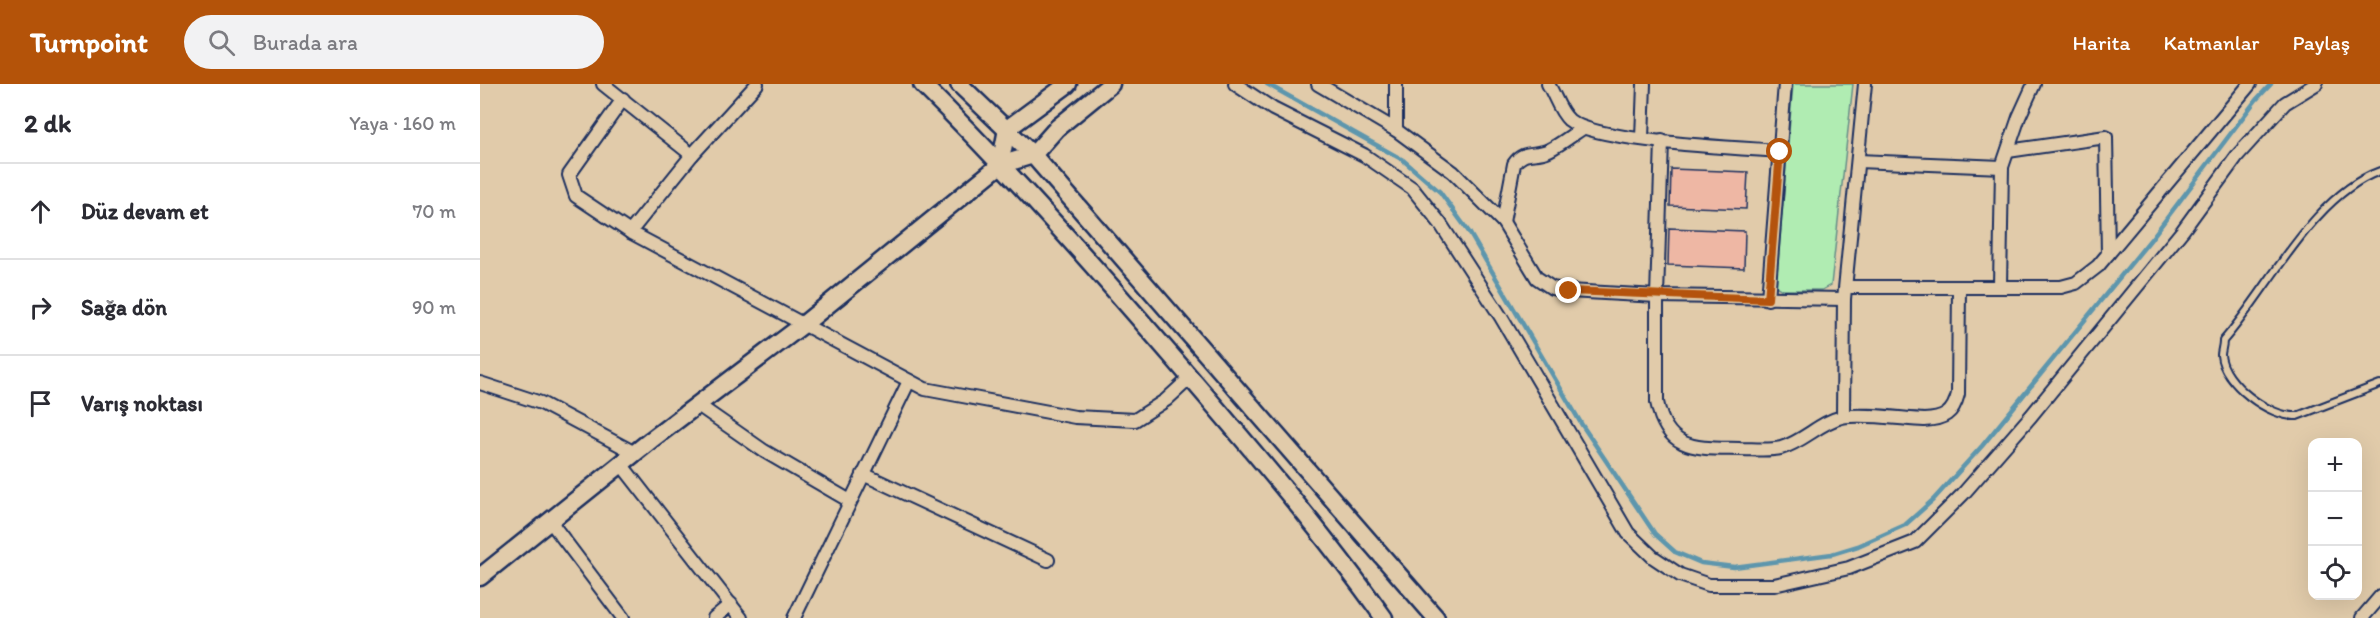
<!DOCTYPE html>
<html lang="tr">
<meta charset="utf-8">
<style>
body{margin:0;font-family:Itim,sans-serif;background:#f2f2f3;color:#2b2b33}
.controls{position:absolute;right:18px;bottom:18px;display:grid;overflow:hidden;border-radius:12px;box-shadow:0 6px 24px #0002}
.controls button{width:54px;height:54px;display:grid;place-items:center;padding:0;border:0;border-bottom:2px solid #e1e1e2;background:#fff;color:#2b2b33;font:30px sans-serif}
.stop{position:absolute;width:18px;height:18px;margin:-14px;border:4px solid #b45309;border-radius:50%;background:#fff}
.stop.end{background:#b45309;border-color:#fff;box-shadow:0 2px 6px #0008}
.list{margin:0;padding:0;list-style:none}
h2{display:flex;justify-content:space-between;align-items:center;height:78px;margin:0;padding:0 24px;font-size:26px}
h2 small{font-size:20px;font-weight:400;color:#7c7c81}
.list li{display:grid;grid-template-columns:39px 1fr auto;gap:18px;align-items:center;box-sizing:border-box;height:96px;padding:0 24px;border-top:2px solid #e1e1e2}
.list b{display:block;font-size:22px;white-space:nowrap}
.list em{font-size:20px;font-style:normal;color:#7c7c81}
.icon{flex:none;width:33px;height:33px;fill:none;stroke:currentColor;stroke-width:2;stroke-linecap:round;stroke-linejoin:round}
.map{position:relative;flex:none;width:1900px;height:534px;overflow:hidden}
header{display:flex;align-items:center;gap:36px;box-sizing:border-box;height:84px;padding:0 30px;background:#b45309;color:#fff}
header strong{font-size:28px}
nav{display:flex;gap:33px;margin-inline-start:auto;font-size:21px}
.search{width:420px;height:54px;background:#f2f2f3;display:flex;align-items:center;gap:15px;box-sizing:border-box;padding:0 21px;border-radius:33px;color:#7c7c81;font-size:22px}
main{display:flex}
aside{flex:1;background:#fff}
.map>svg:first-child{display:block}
.green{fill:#b0ecb2;stroke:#668e88;stroke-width:1.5}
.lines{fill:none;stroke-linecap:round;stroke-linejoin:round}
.stream{stroke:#5d96ad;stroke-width:4.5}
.building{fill:#eeb7a4;stroke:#1b2f5e;stroke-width:1.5}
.lane-casing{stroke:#1b2f5e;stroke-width:10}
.street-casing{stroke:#1b2f5e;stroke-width:16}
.secondary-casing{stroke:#1b2f5e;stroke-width:21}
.lane{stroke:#e1cbaa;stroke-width:6}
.street{stroke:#e1cbaa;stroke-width:12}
.secondary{stroke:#e1cbaa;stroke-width:16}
.route{stroke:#b45309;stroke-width:8}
</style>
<header>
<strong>Turnpoint</strong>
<div class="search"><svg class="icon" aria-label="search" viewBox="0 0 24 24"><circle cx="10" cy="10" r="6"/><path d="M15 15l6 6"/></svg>Burada ara</div>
<nav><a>Harita</a><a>Katmanlar</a><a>Paylaş</a></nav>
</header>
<main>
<aside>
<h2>2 dk<small>Yaya · 160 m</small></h2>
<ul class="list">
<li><svg class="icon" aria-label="ahead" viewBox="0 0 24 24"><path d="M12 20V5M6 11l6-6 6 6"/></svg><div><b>Düz devam et</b></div><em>70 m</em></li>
<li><svg class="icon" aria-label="right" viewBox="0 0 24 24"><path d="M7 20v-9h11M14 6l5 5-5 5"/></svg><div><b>Sağa dön</b></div><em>90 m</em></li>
<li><svg class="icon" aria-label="arrive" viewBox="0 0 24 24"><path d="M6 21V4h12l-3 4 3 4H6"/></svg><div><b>Varış noktası</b></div></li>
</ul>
</aside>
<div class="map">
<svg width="1900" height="534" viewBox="0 0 1900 534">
<rect width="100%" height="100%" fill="#e1cbaa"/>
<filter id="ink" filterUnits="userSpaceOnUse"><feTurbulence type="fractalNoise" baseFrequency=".0167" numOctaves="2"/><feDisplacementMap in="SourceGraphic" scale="12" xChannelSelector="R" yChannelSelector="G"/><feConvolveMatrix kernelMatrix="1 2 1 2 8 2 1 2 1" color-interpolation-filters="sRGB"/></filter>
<g filter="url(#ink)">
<path class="green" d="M1313,0h60l-22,201 -9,5h-40l-6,-4z"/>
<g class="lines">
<path class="stream" d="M787,0l136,76 37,32 29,40 113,193 73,109 20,18 26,11 33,4 98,-13 26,-8 47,-21 28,-25 49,-54 169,-207 105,-139 15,-16"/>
</g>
<g class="building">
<path d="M1191,85l77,3 -2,37 -76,-3z"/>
<path d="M1189,144l76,3 -1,37 -76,-3z"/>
</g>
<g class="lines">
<g class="lane-casing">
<path id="lane" d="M1900,87c-67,24 -111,118 -157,170 0,5 -2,10 -2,14 2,28 49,63 76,61l83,-32"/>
</g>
<g class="street-casing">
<g id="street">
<path d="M123,0l89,71"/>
<path d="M755,0l38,25 91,46 48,33 28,35 61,94 127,216 25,24 27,18 29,10h65l75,-17 66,-26 48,-48 68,-78 152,-186 54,-74 48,-53 31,-19"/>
<path d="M838,0l78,46 57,42 50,50 34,56 15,10 17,3 88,5 187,3"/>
<path d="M1068,0c7,11 11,27 21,36 26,22 171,28 211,31"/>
<path d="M143,15l-54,76 7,21 54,36 295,157 150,28 60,3 31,-20 24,-22"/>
<path d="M916,46v-46"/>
<path d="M1162,54l2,-54"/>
<path d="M1182,57l-5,155v106c10,50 40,46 83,47 13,0 29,2 41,-1 22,-6 39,-26 61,-31 19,-4 61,2 82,3 20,-1 29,-6 34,-26l1,-107"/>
<path d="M1528,67l98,-14 2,117"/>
<path d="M1378,77l144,6"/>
<path d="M1023,138l11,-58c10,-15 21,-7 35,-14 12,-6 23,-15 34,-22"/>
<path d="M150,148l62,-77 65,-71"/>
<path d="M1520,202l2,-119 17,-50 15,-33"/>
<path d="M1366,203h215l15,-4 22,-17 152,-182"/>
<path d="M1288,215l17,-215"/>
<path d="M0,299l61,20 94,50"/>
<path d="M218,321l66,46 86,50"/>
<path d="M1363,332l1,-117 21,-215"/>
<path d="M141,380l120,154"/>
<path d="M383,390l185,86"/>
<path d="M70,437l73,97"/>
<path d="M234,534l17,-14"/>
<path d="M314,534l115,-237"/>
<path d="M1882,534l18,-21"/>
</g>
</g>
<g class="secondary-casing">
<g id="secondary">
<path d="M442,0c89,88 172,182 254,277 72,84 144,167 208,257"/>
<path d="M479,0l74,71 403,463"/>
<path d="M520,81l7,-36 61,-45"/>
<path d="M0,493l171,-137 153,-116 196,-159 33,-10 24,-27 54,-44"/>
</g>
</g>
<use href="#lane" class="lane"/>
<use href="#street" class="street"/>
<use href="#secondary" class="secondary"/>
</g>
</g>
<g class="lines" filter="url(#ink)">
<path class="route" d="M1089,207l199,8 12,-147"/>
</g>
</svg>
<div class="controls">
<button>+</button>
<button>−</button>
<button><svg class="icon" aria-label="locate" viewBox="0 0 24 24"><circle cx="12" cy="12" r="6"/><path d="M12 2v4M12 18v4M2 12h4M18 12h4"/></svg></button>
</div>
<div class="stop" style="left:1300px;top:68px"></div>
<div class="stop end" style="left:1089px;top:207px"></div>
</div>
</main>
